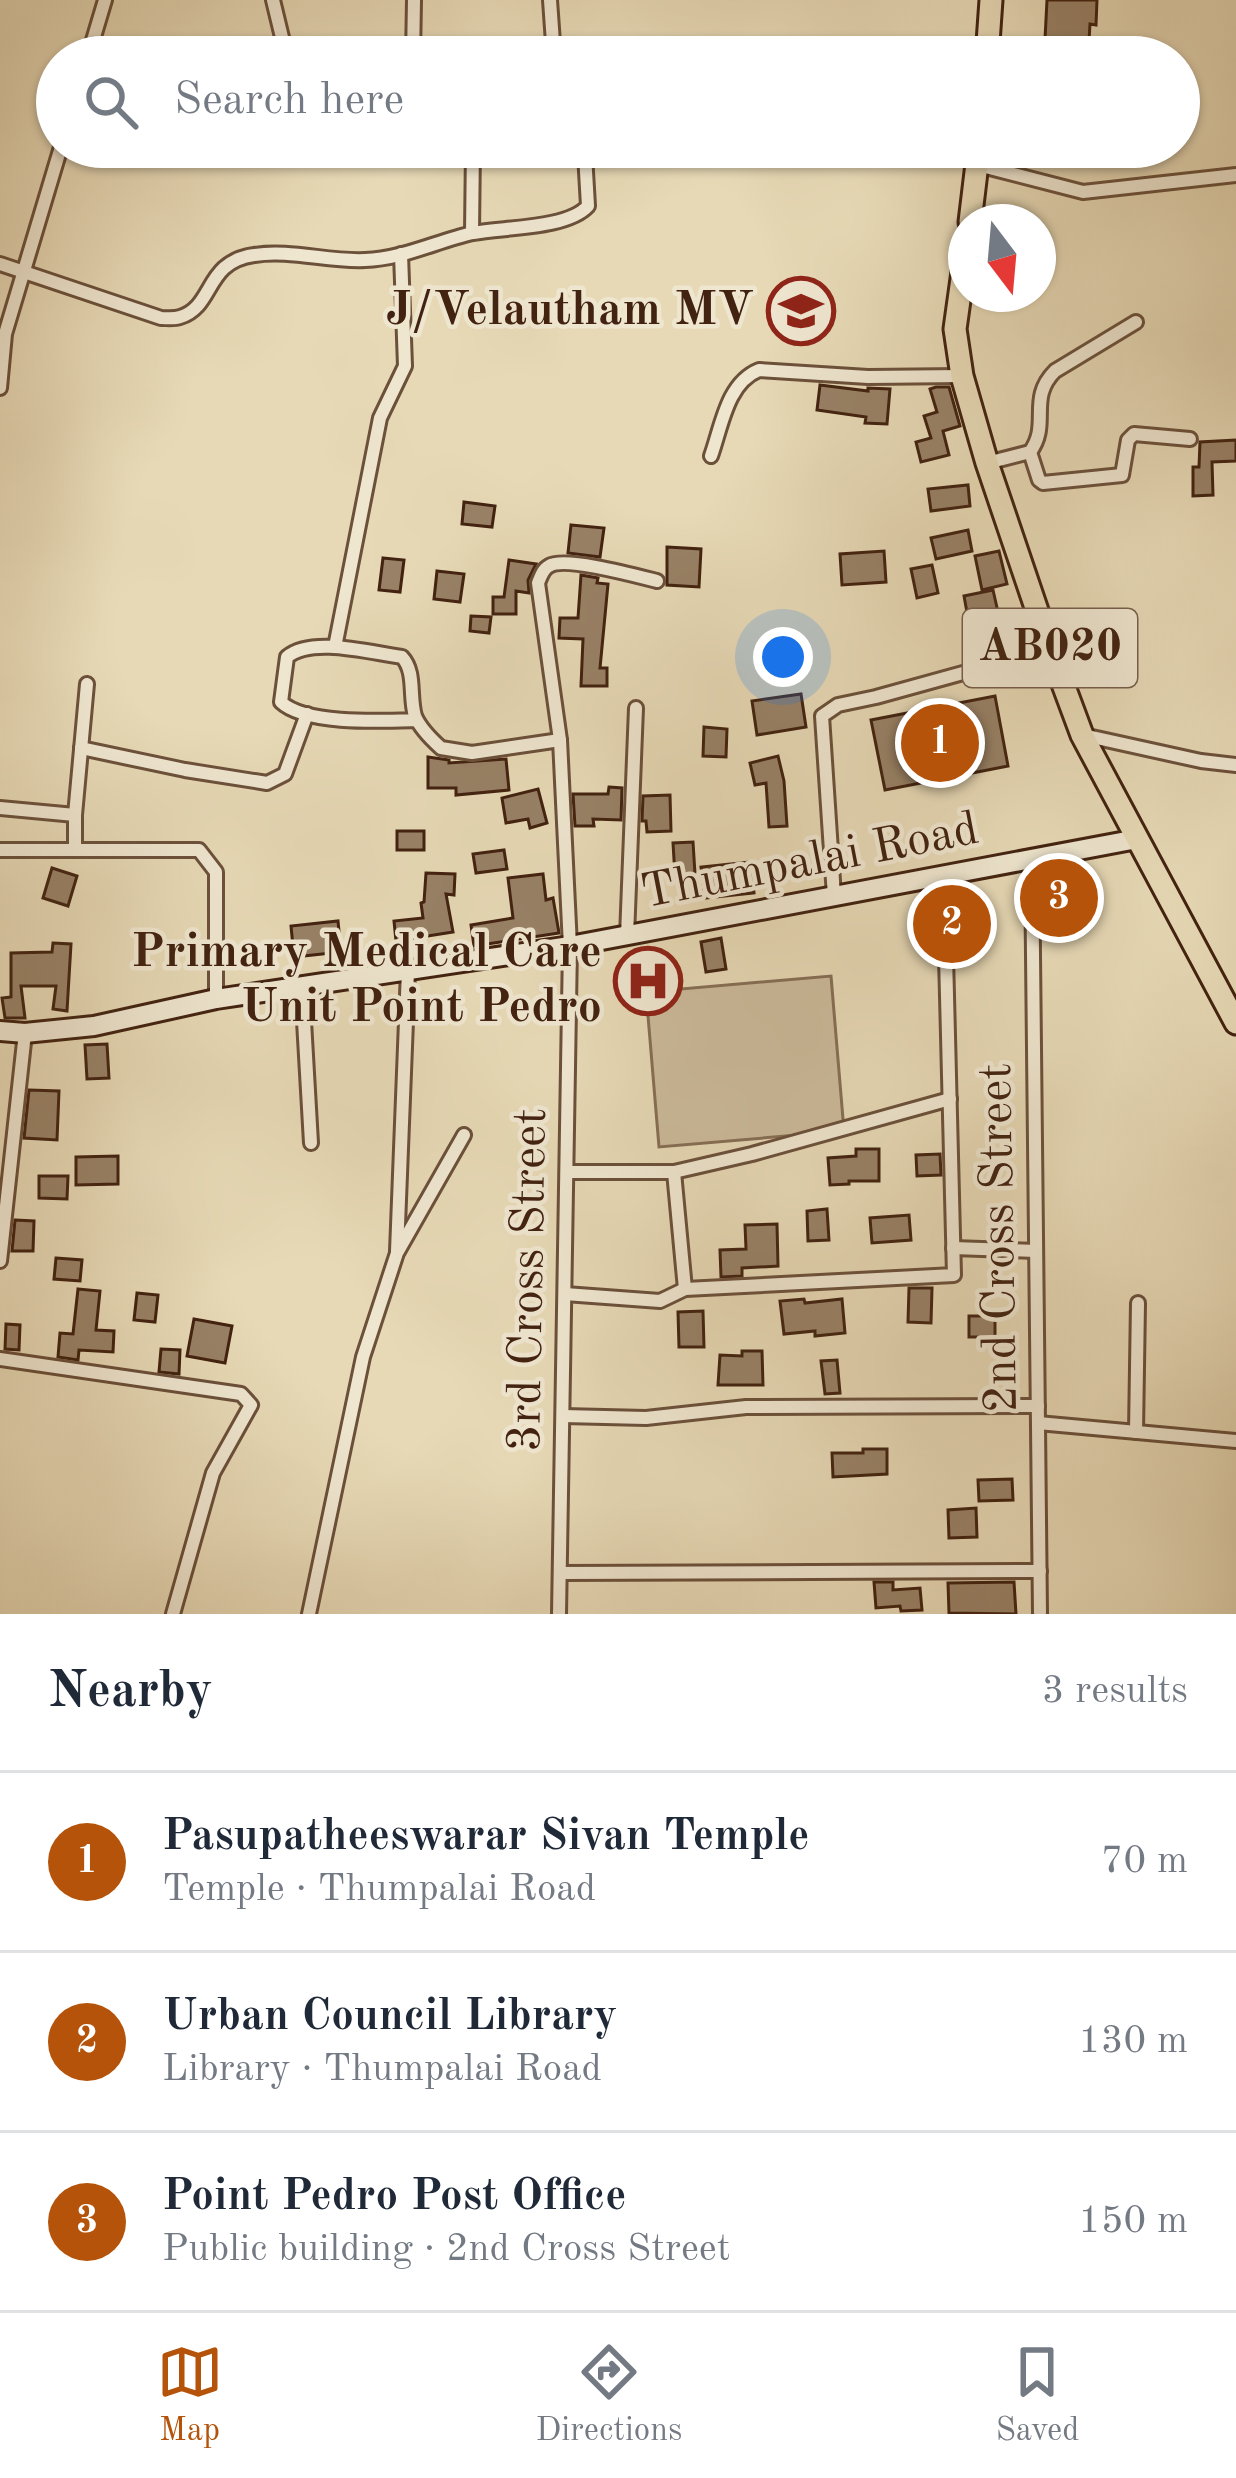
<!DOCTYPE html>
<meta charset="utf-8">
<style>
body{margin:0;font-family:"Old Standard TT",serif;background:#f2f2f3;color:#1f2937}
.compass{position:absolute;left:948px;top:204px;width:108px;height:108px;border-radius:50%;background:#fff;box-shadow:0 3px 9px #0004;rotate:164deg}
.you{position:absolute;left:783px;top:657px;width:42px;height:42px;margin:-30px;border:9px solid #fff;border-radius:50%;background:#1a73e8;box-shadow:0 0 0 18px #1a73e833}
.badge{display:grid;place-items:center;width:78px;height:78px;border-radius:50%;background:#b45309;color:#fff;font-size:39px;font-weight:700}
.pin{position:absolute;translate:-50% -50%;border:6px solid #fff;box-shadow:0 3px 12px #0006}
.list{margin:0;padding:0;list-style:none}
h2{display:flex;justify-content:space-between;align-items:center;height:156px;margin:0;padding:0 48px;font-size:51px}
h2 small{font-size:39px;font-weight:400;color:#747a83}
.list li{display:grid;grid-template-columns:78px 1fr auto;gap:36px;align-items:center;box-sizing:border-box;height:180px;padding:0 48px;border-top:3px solid #e0e1e3}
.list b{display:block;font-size:45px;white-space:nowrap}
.list p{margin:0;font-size:39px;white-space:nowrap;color:#747a83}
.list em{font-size:39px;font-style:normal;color:#747a83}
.icon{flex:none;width:66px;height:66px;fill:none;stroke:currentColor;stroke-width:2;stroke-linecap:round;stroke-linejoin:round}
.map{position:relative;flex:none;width:1236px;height:1614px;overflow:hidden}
.search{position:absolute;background:#fff;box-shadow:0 3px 9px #0004;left:36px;right:36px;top:36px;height:132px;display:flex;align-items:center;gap:30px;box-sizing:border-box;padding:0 42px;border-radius:66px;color:#747a83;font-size:45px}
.sheet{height:696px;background:#fff}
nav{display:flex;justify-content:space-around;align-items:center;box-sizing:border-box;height:168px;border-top:3px solid #e0e1e3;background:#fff;font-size:33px;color:#747a83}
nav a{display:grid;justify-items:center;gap:6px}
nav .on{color:#b45309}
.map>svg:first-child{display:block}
.green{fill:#cbba9a;stroke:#866e55;stroke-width:3}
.building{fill:#988166;stroke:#422210;stroke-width:3}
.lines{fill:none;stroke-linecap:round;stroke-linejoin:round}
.street-casing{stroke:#6b503a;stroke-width:18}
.secondary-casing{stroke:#422210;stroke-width:24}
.primary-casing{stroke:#422210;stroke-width:27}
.street{stroke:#efe6d0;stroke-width:12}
.secondary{stroke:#efe6d0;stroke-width:18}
.primary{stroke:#e7d9b6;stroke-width:21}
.labels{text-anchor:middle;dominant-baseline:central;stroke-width:9;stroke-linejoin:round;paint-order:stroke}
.shield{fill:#efe6d0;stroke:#765d4a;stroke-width:3}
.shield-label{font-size:45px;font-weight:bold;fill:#422210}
.poi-label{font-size:48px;font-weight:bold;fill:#422210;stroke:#efe6d0;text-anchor:end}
.street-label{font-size:48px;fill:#422210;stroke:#efe6d0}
</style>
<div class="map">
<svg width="1236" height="1614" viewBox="0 0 1236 1614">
<rect width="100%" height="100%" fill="#e7d9b6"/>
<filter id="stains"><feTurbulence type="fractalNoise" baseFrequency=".00167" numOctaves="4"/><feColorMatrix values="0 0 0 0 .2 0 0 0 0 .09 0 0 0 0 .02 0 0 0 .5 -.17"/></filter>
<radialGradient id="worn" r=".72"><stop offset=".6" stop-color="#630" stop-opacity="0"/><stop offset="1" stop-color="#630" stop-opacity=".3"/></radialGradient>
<path class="green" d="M831,976l13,155 -185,16 -13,-155z"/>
<g class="building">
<path d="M1047,0h50l-1,25 -6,-1 -1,17 -44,-2z"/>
<path d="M820,385l48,6v-3l22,1 -3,35 -22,-1 1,-6 -49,-7z"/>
<path d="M936,387h13l11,39 -17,5 6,24 -28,7 -5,-20 15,-4 -7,-22 13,-4 -7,-23z"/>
<path d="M1236,440v21l-24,1 1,33 -20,1v-29h6l1,-25z"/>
<path d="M968,485l2,21 -39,5 -3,-22z"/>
<path d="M464,502l31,4 -3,21 -30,-3z"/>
<path d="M571,525l33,3 -4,29 -32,-4z"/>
<path d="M968,530l4,21 -36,8 -5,-21z"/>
<path d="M667,547l34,2 -2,38 -32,-2z"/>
<path d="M884,551l2,31 -44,3 -2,-31z"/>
<path d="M999,551l8,33 -25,6 -7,-34z"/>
<path d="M383,558l21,2 -4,32 -21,-2z"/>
<path d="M509,560l27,4 -8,16 1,13 -13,-2v23h-23v-17h11z"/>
<path d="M932,565l6,28 -21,5 -6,-29z"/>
<path d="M437,571l27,3 -4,28 -26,-3z"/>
<path d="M581,575l17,3 -1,5 11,1 -8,84h7v18h-26l2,-47 -24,-1 1,-20h18z"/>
<path d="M993,590l5,22 -30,6 -4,-22z"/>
<path d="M471,616l20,1 -2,16 -19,-2z"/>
<path d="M801,694l5,33 -49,8 -5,-34z"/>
<path d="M995,696l13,70 -123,24 -14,-70z"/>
<path d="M704,727l23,2 -1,28 -23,-1z"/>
<path d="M778,756l6,25 3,45 -18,1 -3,-44 -11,2 -5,-22z"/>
<path d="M428,757l21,3v3l57,-4 3,31 -53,5v-7h-28z"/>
<path d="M609,787l13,1 -1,32 -28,-1 1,7h-19l-2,-32h35z"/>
<path d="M538,789l9,34 -17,5 -2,-9 -22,4 -4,-25z"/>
<path d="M670,795l1,36 -24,1 -1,-11h-4l1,-25z"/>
<rect x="397" y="831" width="27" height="19"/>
<path d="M693,842l2,32 -20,2 -2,-33z"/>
<path d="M504,850l3,19 -31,4 -3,-19z"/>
<path d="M751,862l3,31 -49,5 -4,-31z"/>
<path d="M52,868l25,8 -9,30 -25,-8z"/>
<path d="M426,873l29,1 -1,21 -8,-1 7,38 -57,9 -2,-20 29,-3 -2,-15 3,-1z"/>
<path d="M543,874l3,26 7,-2 6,35 -85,13 -3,-21 42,-7 -5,-40z"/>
<path d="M338,921l3,31 -47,5 -3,-31z"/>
<path d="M721,938l5,31 -20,3 -5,-30z"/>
<path d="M53,943l18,1 -4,67 -14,-2 3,-23h-35l4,32h-20l-3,-20 9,-1v-44l41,-1z"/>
<path d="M107,1044l2,34 -22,1 -2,-34z"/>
<path d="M29,1090l30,1 -2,49 -33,-2z"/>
<path d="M856,1149h23v32h-30v3l-19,1 -2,-27 28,-2z"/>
<path d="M940,1154l1,21 -24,1 -1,-21z"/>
<path d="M118,1156v28l-42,1v-28z"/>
<path d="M39,1176h29l-1,23 -28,-1z"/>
<path d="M827,1209l2,31 -21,1 -1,-30z"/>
<path d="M909,1215l2,25 -39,3 -2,-25z"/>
<path d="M15,1220l19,1 -1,30h-21z"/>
<path d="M777,1224l1,42 -36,2v8l-21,1 -1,-27 26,-1 -1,-24z"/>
<path d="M56,1258l26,2 -2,21 -26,-2z"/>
<path d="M909,1288h23l-1,35 -23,-1z"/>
<path d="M78,1289l22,2 -4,39 18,1 -1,21 -34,-2 -1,10 -20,-3 2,-24 13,1z"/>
<path d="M137,1293l21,2 -3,27 -21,-2z"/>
<path d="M804,1299l1,4 37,-4 3,34 -30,3v-5l-31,3 -4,-33z"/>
<path d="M703,1311l1,36h-25l-1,-35z"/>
<rect x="969" y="1316" width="26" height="21"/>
<path d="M194,1319l38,7 -7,37 -38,-7z"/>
<path d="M6,1324l14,1 -1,25 -14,-1z"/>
<path d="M161,1349l19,1 -1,24 -20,-2z"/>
<path d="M742,1351h20l1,34h-45l2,-30 22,1z"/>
<path d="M837,1360l3,33 -15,1 -4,-33z"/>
<path d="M863,1449h24v25l-54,3 -1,-24h31z"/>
<path d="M1012,1479l1,21 -34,1 -1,-21z"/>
<path d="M976,1508l1,29 -28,1 -1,-28z"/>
<path d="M874,1582h19v8l27,-2 2,22 -21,1 -1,-5 -24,2z"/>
<path d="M1014,1582l2,32 -67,-1 -1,-30z"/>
</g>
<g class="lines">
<g class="street-casing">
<g id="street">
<path d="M273,0l13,54 4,3"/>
<path d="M550,0l4,57"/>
<path d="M88,57l17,-57"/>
<path d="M413,57l1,-57"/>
<path d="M978,165l105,27 153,-17"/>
<path d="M472,233l1,-86"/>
<path d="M0,264l161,54c7,0 13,1 19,-1 35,-11 24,-55 74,-62 36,-6 75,7 111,5 37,-1 72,-19 108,-27 31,-6 94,-4 115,-27l-3,-52"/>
<path d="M0,388l5,-54 56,-187"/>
<path d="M1030,452l9,28 4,3 79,-8 6,-35 6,-6 56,5"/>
<path d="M711,456c11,-31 16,-73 48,-86l109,7 94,-1"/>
<path d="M987,463l43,-11c21,-28 -3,-53 25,-81l81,-49"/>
<path d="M335,647l45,-229 25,-52 -4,-112"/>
<path d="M416,720c-33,1 -111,5 -135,-18l6,-45c25,-21 84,-4 115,0 14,15 7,39 13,59 5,12 16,23 26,32l31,5 88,-13"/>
<path d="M1083,735l118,26 35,4"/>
<path d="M81,748l104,22 82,13 18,-9 22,-60"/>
<path d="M0,808l75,7"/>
<path d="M0,850h199l17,22v127"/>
<path d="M75,850v-35l12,-131"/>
<path d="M1032,860l8,754"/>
<path d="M834,896l-12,-180 16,-11 38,-8 174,-48"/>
<path d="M627,936l9,-228"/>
<path d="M302,986l9,157"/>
<path d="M567,1172h107l78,-18 198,-55"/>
<path d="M674,1172l11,117"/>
<path d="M953,1248l83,3"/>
<path d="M397,1251l11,-281"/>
<path d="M0,1261l25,-228"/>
<path d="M565,1294l95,7 25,-12 269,-14 -10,-399"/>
<path d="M0,1359l241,35 10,11 -38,68 -40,141"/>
<path d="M563,1416l83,2 100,-11 292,-1"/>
<path d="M1038,1423l198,18"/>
<path d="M1136,1432l2,-129"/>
<path d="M560,1573l480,-2"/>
<path d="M309,1614l54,-257 34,-104 67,-118"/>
<path d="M559,1614l11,-668 -10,-206 -22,-157c3,-7 5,-14 11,-17 15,-10 88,10 108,15"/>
</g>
</g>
<g class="secondary-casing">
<path id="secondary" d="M0,1031l25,2 69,-7 122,-27 354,-53 567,-107"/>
</g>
<g class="primary-casing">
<g id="primary">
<path d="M987,57l4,-57"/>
<path d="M970,222l9,-75"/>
<path d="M966,250l-11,79 7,47 25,87 63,186 32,86 154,288"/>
</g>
</g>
<use href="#street" class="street"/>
<use href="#secondary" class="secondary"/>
<use href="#primary" class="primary"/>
</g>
<defs>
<g id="school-ring" transform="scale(3.45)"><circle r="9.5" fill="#efe6d0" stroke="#8f2418" stroke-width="1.5"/><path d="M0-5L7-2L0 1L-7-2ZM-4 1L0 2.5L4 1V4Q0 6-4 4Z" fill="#8f2418"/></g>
<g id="hospital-ring" transform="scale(3.45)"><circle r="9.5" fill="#efe6d0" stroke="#8f2418" stroke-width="1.5"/><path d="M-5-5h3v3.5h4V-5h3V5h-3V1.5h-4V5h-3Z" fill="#8f2418"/></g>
</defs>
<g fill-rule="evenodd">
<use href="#school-ring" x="801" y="311"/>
<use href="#hospital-ring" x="648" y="981"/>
</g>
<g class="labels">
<rect class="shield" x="963" y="609" width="174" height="78" rx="9"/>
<g class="shield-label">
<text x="1050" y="648">AB020</text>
</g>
<g class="poi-label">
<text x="754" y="311">J/Velautham MV</text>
<text x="602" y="953">Primary Medical Care<tspan x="602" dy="55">Unit Point Pedro</tspan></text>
</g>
<g class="street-label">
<text transform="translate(810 862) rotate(-11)">Thumpalai Road</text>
<text transform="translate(1000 1238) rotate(-91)">2nd Cross Street</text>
<text transform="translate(529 1280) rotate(-89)">3rd Cross Street</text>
</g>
</g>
<rect width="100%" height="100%" filter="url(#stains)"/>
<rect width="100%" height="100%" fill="url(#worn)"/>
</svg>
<svg class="compass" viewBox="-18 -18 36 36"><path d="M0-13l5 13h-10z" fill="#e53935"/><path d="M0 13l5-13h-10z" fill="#747a83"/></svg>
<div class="you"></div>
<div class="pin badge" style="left:940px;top:743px">1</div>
<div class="pin badge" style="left:952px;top:924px">2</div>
<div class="pin badge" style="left:1059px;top:898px">3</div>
<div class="search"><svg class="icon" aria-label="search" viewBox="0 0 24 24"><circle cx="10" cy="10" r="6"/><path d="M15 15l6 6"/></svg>Search here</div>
</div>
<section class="sheet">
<h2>Nearby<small>3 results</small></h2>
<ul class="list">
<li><span class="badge">1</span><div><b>Pasupatheeswarar Sivan Temple</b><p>Temple · Thumpalai Road</p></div><em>70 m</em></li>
<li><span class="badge">2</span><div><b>Urban Council Library</b><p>Library · Thumpalai Road</p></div><em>130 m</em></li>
<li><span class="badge">3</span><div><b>Point Pedro Post Office</b><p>Public building · 2nd Cross Street</p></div><em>150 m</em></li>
</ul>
</section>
<nav>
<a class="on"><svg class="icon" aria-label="map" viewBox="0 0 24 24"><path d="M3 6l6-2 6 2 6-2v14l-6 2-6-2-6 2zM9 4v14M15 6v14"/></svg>Map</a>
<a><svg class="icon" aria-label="directions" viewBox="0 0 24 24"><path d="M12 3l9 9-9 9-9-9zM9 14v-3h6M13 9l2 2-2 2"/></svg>Directions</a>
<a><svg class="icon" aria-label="saved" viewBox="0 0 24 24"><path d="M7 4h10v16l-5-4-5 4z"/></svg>Saved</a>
</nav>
